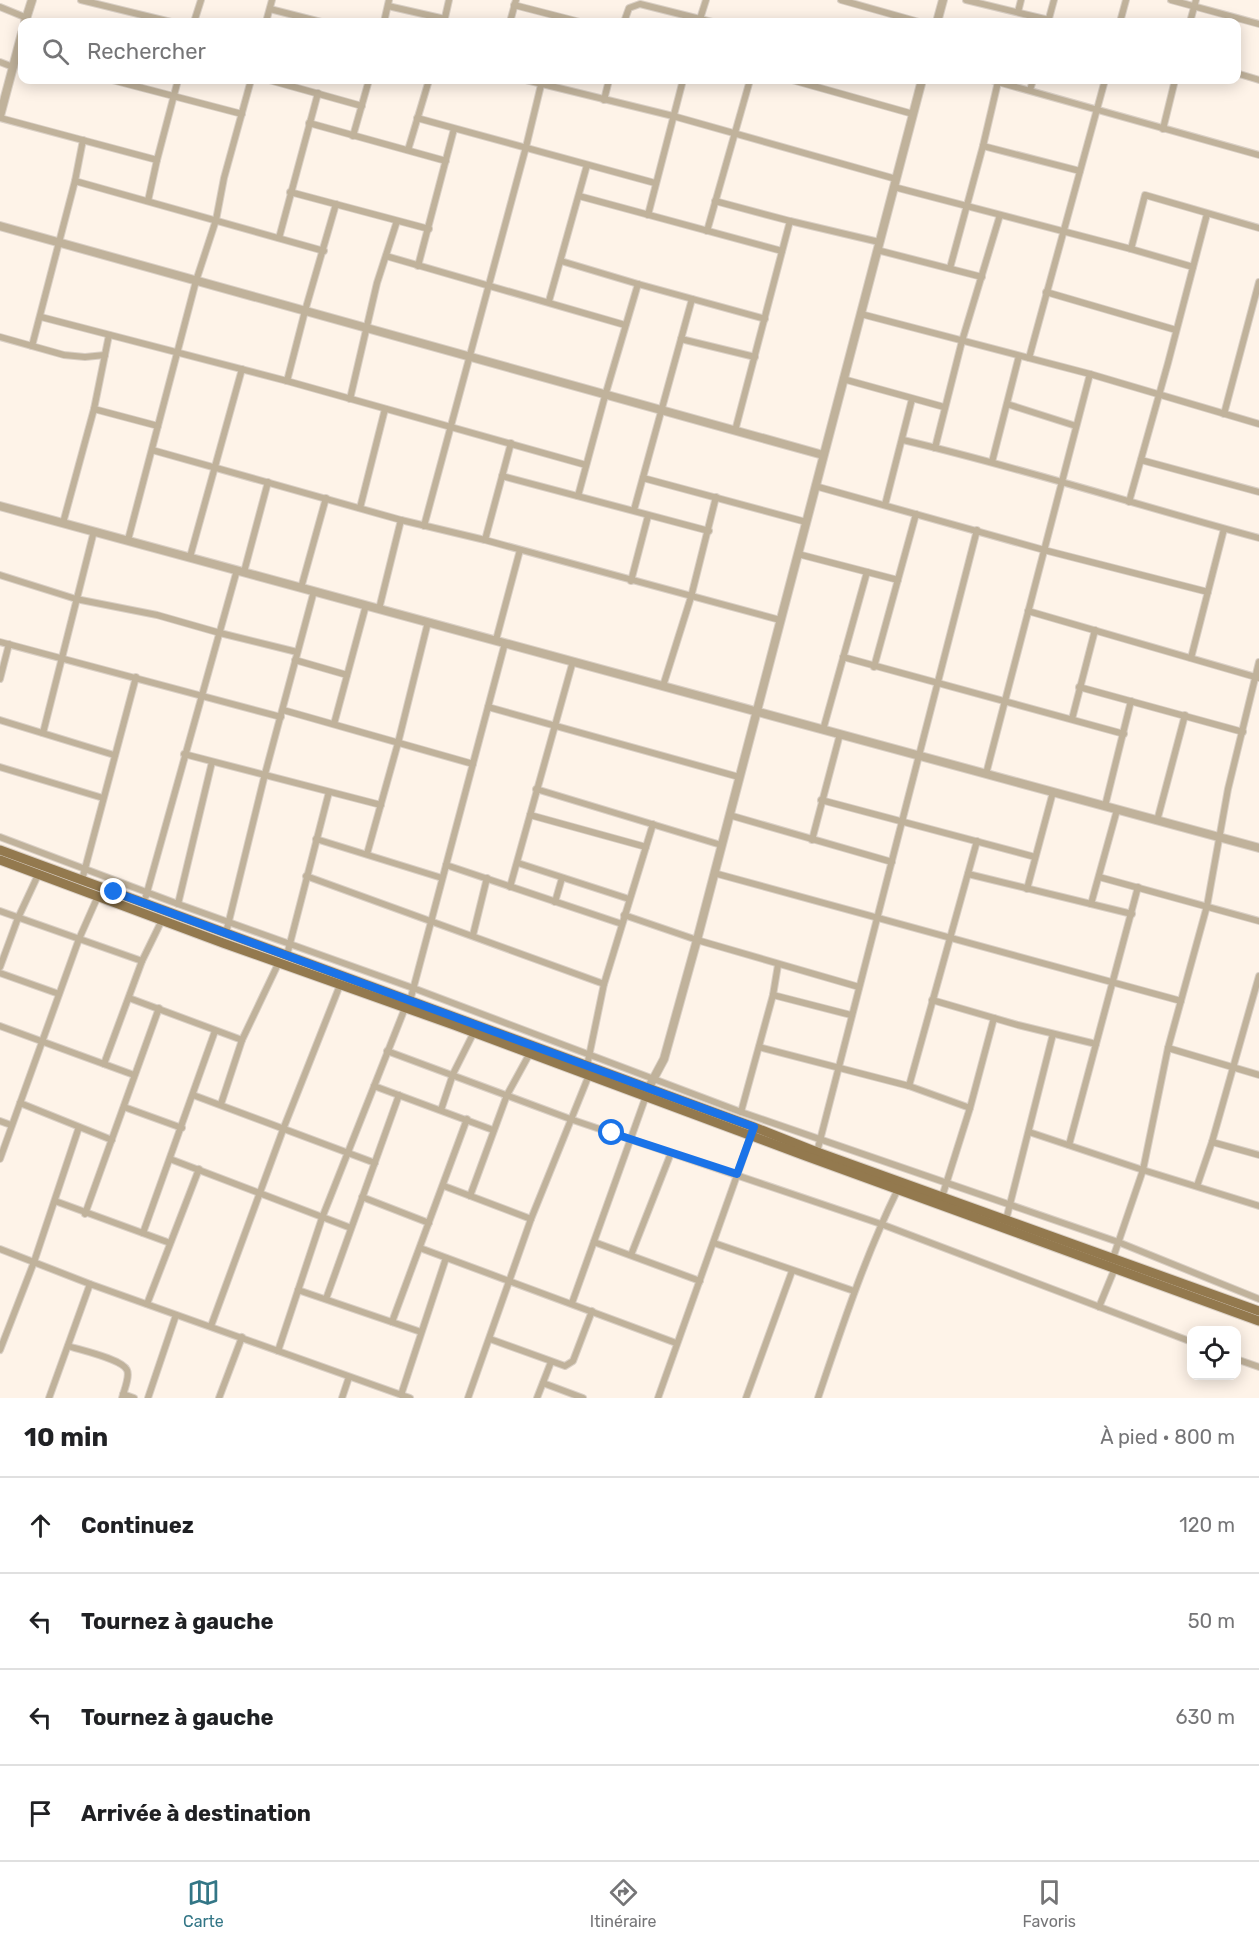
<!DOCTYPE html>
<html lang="fr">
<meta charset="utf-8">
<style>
body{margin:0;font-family:Rubik,sans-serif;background:#f2f2f2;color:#202124}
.controls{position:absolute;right:18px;bottom:18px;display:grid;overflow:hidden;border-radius:12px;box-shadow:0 3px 15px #0003}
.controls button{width:54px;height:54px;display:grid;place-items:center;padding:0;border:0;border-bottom:2px solid #e0e0e0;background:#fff;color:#202124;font:30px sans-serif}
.stop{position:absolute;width:18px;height:18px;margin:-14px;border:4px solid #1a73e8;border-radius:50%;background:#fff}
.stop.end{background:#1a73e8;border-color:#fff;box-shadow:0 2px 6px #0008}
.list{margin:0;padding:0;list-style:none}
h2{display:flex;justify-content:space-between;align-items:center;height:78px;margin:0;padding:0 24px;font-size:26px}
h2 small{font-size:20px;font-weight:400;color:#757577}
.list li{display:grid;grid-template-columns:39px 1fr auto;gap:18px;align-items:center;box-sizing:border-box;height:96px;padding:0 24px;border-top:2px solid #e0e0e0}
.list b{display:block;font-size:22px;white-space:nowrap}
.list em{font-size:20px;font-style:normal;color:#757577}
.icon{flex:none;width:33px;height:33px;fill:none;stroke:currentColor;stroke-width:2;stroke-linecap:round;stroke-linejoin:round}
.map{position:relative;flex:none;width:1259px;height:1398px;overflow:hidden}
.search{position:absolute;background:#fff;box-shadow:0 3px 15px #0003;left:18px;right:18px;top:18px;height:66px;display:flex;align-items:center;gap:15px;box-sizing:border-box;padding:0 21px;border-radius:12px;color:#757577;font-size:22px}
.sheet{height:462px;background:#fff}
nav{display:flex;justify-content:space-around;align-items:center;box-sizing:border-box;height:84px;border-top:2px solid #e0e0e0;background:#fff;font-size:16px;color:#757577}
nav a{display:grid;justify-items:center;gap:3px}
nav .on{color:#337686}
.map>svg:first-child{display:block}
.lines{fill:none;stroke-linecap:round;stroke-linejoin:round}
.minor-casing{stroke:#dad0c6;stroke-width:8}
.tertiary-casing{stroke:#dad0c6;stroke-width:10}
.primary-casing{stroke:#dad0c6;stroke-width:11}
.minor{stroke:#c0b29b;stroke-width:6}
.tertiary{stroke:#c0b29b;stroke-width:8}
.primary{stroke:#93794e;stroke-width:9}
.route{stroke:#1a73e8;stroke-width:8}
</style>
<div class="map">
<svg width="1259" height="1398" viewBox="0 0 1259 1398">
<rect width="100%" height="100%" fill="#fef3e8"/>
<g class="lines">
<g class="minor-casing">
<g id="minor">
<path d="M81,0l90,22"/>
<path d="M841,0l78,22"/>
<path d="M966,0l83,20"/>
<path d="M1171,0l88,24"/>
<path d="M514,5l66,17"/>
<path d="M388,6l57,13"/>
<path d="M0,7l27,11"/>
<path d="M270,9l51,13"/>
<path d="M1018,12l3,-12"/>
<path d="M194,22l7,-22"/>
<path d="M266,22l6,-22"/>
<path d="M384,22l5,-22"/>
<path d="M444,22l5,-22"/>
<path d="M510,22l6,-22"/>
<path d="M624,22l5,-14 11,-4 72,18"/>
<path d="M699,22l7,-22"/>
<path d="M1048,22l6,-22"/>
<path d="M1120,22l6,-22"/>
<path d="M1190,22l6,-22"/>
<path d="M0,62l13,5"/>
<path d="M1236,73l23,7"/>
<path d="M112,80l130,34"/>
<path d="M269,80l93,26"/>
<path d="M526,80l147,36 223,63"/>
<path d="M792,80l121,34"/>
<path d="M991,80l268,75"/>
<path d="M1030,90l3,-10"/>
<path d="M604,100l5,-20"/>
<path d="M0,118l157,42"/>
<path d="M417,118l238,65"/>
<path d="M309,123l137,38"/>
<path d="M1163,129l12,-49"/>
<path d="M353,136l16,-56"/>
<path d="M983,146l97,25"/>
<path d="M408,150l21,-70"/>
<path d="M75,181l249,70"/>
<path d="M894,187l237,62 62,18"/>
<path d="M290,192l139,37"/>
<path d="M579,196l203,55"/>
<path d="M148,201l9,-41 21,-80"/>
<path d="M715,201l75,20 89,21"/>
<path d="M648,215l35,-135"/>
<path d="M707,231l43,-151"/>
<path d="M279,238l39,-145"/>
<path d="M1131,249l14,-54 114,33"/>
<path d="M877,250l105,27"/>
<path d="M386,256l239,69"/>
<path d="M561,261l77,23 127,35"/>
<path d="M418,266l36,-137"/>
<path d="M950,268l33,-122 15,-64"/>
<path d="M1046,292l130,38"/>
<path d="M549,301l38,-136"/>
<path d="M861,314l229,60 169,50"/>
<path d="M41,317l246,64 299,84"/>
<path d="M0,337l64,18 21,2 20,-2"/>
<path d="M681,339l74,18"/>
<path d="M32,346l43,-165 8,-41"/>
<path d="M1029,358l76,-278"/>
<path d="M843,379l101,28"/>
<path d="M287,381l18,-70 31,-107"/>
<path d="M350,399l27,-116 20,-62"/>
<path d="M1007,404l69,22"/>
<path d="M94,409l64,17"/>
<path d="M1224,414l35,-132"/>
<path d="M735,431l55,-210"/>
<path d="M903,440c120,28 237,66 356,98"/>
<path d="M935,448l27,-107 38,-126"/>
<path d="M152,450l249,70 84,20 295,80"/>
<path d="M1141,460l118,32"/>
<path d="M992,462l27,-106"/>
<path d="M502,476l207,55"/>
<path d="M643,478l163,44"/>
<path d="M815,486l229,64 164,42"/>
<path d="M578,496l27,-100 33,-112"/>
<path d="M1129,502l39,-139 39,-149"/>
<path d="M885,505l27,-106"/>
<path d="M360,508l25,-99"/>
<path d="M634,510l58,-211"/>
<path d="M63,523l31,-114 15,-74"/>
<path d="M424,526l102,-379 15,-62"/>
<path d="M128,540l68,-259 20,-61 8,-42 27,-98"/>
<path d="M485,540l26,-97"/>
<path d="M798,554l100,26"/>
<path d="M190,557l52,-188"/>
<path d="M244,572l24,-90"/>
<path d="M0,575l76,24 81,16 63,18 77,19"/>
<path d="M631,581l17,-65"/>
<path d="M301,588l25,-90"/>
<path d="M379,609l22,-89"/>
<path d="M1028,611l231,67"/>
<path d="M496,640l24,-90"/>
<path d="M0,642l281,75"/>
<path d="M843,657l281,77"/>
<path d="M1191,658l33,-129"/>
<path d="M295,660l52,15"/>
<path d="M874,667l42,-153"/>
<path d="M0,679l9,-35"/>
<path d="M663,686l28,-89 25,-100"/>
<path d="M1079,687l164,45"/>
<path d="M488,707l251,70"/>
<path d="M283,710l190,54"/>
<path d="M1072,719l23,-89"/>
<path d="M0,720l114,35"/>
<path d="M334,724l32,-119"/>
<path d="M823,730l44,-158"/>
<path d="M43,733l51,-202"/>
<path d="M184,754l197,51"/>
<path d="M0,767l103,31"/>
<path d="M986,774l104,-400"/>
<path d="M536,789l185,56"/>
<path d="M821,800l214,57"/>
<path d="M1105,806l26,-105"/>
<path d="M530,815l116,32"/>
<path d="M729,815l163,47"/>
<path d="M1157,821l28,-106"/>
<path d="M0,837l178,67 235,84 328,124 377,130 141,57"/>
<path d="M316,839l126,39"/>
<path d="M812,840l28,-106"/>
<path d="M367,854l31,-111 30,-121"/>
<path d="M518,863l111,36"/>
<path d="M446,865l176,59"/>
<path d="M714,873l467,128"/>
<path d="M968,874l164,40"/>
<path d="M306,876l298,108"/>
<path d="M1099,877l160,44"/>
<path d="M82,880l54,-203"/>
<path d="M510,887l63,-226"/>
<path d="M1027,889l26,-97"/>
<path d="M146,896l91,-326"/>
<path d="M555,902l7,-24"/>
<path d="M178,904l34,-142"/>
<path d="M1091,904l26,-94"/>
<path d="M0,911l142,50"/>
<path d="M624,915l73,25 162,47"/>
<path d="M226,933l39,-159 49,-183"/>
<path d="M473,935l14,-57"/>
<path d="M287,955l42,-163"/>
<path d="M0,967l18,-49 20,-43"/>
<path d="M0,973l59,21"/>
<path d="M773,995l78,20"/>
<path d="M129,998l113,42"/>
<path d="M932,1000l86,25 78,19"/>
<path d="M410,1001l95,-358"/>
<path d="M0,1026l134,49"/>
<path d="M759,1047l150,39 61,22"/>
<path d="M1168,1048l91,27"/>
<path d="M387,1051l186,69 308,104 311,118"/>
<path d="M104,1064l38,-103 20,-41"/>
<path d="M587,1066l17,-82 49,-160"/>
<path d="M374,1086l119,44"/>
<path d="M909,1086l68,-245"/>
<path d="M193,1095l182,68"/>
<path d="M20,1103l92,37"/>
<path d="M221,1104l21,-64 37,-78"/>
<path d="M124,1107l58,21"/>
<path d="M441,1110l12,-36 21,-42"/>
<path d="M741,1112l32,-117 5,-30"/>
<path d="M0,1121l11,4"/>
<path d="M1029,1132l114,38 116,36"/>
<path d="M1212,1142l47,13"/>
<path d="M1069,1145l69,-258"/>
<path d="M817,1152l160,-622"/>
<path d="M0,1159l79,-220 19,-43"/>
<path d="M170,1159l181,69"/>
<path d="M444,1186l87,33"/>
<path d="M1197,1186l15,-44 47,-166"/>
<path d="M470,1196l37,-101 23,-42"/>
<path d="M362,1197l67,26"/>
<path d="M942,1197l28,-89 24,-90"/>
<path d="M55,1201l115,42"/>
<path d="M85,1214l74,-206"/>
<path d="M1006,1220l47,-186"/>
<path d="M143,1233l72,-202"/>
<path d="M594,1242l106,39"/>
<path d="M714,1243l140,48"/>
<path d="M420,1248l256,95"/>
<path d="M0,1249l90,35 320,114"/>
<path d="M631,1255l40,-102"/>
<path d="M1113,1258l30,-88 25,-122 39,-142 21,-117 31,-127"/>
<path d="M298,1290l123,42"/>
<path d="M326,1299l73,-204"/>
<path d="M572,1303l74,-207"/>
<path d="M147,1304l52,-135"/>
<path d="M1099,1307l16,-39"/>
<path d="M392,1322l75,-203"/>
<path d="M211,1326l73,-199 56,-142"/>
<path d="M490,1339l75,27 8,-5 19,-50"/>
<path d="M68,1346c12,4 54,13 59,24 3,6 -3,21 -5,28"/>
<path d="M0,1350l34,-88 45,-135"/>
<path d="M278,1351l44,-133 83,-210"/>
<path d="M1236,1359l23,8"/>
<path d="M543,1383l40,15"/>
<path d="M123,1394l11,4"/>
<path d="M401,1395l45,-137"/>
<path d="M49,1398l41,-114"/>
<path d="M148,1398l28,-83"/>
<path d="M219,1398l23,-61"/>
<path d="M342,1398l7,-21"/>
<path d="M468,1398l63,-179 58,-144"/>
<path d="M537,1398l14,-36"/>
<path d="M658,1398l94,-265"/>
<path d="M746,1398l46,-127"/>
<path d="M818,1398c24,-71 47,-142 80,-209"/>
</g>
</g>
<g class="tertiary-casing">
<g id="tertiary">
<path d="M25,22l7,-22"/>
<path d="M937,22l6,-22"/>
<path d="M0,116l22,-83"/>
<path d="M0,226l823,229"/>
<path d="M0,506l1259,342"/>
<path d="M648,1089l16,-30 33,-119 225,-860"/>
</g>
</g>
<g class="primary-casing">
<g id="primary">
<path d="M0,850l754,277 63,25 442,159"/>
<path d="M0,860l223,83 231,82 349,130 456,166"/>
</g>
</g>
<use href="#minor" class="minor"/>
<use href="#tertiary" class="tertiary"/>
<use href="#primary" class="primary"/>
</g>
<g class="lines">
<path class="route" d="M114,892l640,235 -17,47 -125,-41"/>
</g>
</svg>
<div class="controls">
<button><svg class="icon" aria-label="locate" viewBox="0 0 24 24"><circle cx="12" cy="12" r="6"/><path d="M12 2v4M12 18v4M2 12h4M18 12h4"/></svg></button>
</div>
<div class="stop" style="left:612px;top:1133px"></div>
<div class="stop end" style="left:114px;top:892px"></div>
<div class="search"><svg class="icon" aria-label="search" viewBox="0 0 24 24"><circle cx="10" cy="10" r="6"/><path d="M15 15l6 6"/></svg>Rechercher</div>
</div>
<section class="sheet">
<h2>10 min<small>À pied · 800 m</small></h2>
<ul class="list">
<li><svg class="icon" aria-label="ahead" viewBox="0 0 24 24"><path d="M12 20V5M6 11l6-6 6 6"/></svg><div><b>Continuez</b></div><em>120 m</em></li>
<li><svg class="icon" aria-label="left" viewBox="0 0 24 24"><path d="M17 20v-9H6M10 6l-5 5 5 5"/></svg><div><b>Tournez à gauche</b></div><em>50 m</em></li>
<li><svg class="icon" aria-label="left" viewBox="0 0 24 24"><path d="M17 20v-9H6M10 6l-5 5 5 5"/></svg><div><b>Tournez à gauche</b></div><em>630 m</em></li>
<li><svg class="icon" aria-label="arrive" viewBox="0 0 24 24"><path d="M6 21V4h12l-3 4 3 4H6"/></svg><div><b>Arrivée à destination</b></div></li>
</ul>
</section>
<nav>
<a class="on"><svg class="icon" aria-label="map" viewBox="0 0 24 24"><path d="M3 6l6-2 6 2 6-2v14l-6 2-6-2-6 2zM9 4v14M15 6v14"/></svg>Carte</a>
<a><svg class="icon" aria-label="directions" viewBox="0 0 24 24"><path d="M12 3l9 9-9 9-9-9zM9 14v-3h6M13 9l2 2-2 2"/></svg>Itinéraire</a>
<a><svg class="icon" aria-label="saved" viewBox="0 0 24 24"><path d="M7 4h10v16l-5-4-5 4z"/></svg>Favoris</a>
</nav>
